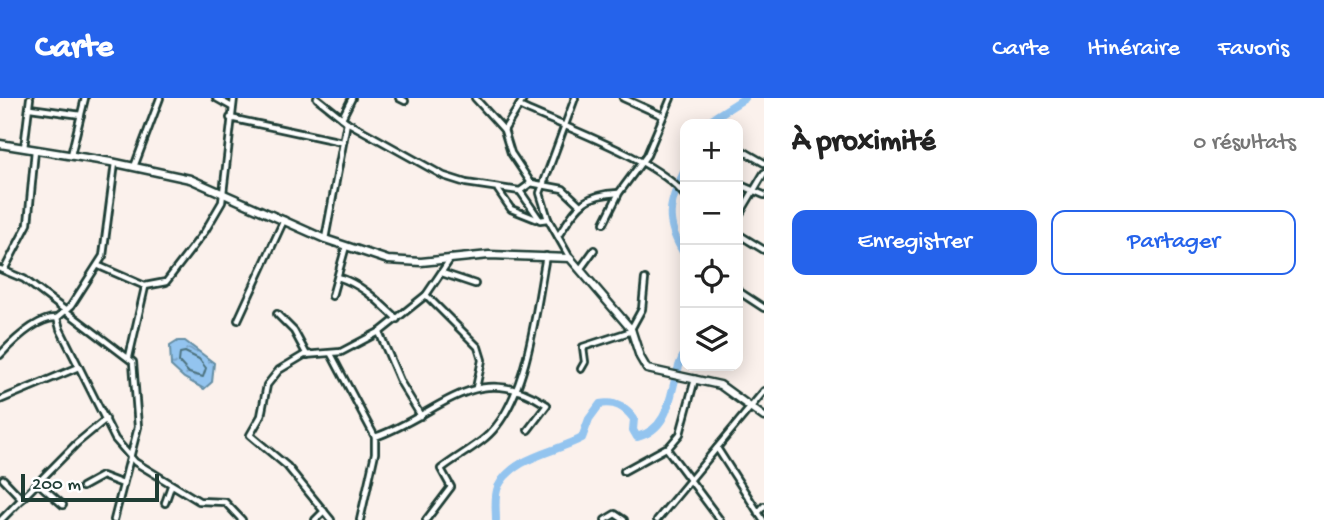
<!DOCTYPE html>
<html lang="fr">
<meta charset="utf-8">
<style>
body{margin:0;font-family:"Gochi Hand",sans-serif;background:#f2f2f2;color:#222}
.controls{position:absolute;right:21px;top:21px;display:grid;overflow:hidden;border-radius:14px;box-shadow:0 4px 18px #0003}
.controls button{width:63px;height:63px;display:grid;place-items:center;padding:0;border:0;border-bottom:2px solid #e0e0e0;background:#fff;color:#222;font:35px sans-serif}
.scale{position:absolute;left:21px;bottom:18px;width:138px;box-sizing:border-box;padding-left:7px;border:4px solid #1f3d34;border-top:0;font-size:19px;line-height:24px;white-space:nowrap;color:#1f3d34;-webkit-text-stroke:5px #fff;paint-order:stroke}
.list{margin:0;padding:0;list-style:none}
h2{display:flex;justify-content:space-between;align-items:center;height:91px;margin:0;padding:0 28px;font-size:30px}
h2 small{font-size:23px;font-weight:400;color:#767676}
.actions{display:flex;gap:14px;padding:21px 28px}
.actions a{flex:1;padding:16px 0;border:2px solid #2563eb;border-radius:14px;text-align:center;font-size:24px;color:#2563eb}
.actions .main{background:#2563eb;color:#fff}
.icon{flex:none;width:38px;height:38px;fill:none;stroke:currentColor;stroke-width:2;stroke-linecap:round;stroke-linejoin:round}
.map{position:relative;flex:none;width:764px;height:422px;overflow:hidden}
header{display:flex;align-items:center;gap:42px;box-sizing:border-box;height:98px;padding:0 35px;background:#2563eb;color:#fff}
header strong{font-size:33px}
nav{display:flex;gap:38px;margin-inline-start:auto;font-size:24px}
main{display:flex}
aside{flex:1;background:#fff}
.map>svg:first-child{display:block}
.water{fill:url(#water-ripples);stroke:#658ea4;stroke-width:2}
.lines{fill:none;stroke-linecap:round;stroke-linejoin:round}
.shore{stroke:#4d737f;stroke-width:2}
.river{stroke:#93c4ef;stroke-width:8}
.street-casing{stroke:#1f3d34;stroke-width:10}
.secondary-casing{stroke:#1f3d34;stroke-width:11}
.street{stroke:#fff;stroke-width:4.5}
.secondary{stroke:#fff;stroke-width:6}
</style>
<header>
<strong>Carte</strong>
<nav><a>Carte</a><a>Itinéraire</a><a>Favoris</a></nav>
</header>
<main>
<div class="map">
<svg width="764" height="422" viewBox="0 0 764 422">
<defs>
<pattern id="water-ripples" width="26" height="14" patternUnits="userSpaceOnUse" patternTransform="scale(1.75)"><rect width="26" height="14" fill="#93c4ef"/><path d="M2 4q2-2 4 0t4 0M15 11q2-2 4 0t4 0" fill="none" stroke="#77a0c2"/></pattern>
</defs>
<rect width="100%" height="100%" fill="#fbf1ec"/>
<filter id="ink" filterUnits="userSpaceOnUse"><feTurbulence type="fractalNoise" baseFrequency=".0143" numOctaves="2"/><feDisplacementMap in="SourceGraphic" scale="14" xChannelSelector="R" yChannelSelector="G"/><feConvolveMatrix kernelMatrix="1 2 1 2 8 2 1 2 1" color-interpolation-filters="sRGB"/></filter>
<g filter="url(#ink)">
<path class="water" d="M178,243h7l29,22 -2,19 -8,7 -20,-11 -13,-12 -1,-20z"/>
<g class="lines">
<path class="shore" d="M185,254l14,7 7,9 -3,9 -14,-4 -10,-11 1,-9z"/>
<g class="river">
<path d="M704,26l41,-26"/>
<path d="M685,72c-17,34 -21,52 0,85"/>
<path d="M496,422c0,-10 -2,-24 2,-33 14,-30 58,-35 84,-49l7,-19 11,-15c15,-3 25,3 34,15l-1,11 4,7c40,-10 31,-58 48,-84"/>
</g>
<g class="street-casing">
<g id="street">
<path d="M216,0l16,9"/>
<path d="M317,0l30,24 97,54 22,7 54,8 11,-8 32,6 17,16"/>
<path d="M399,0l6,3"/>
<path d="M475,0l29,32 7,23 20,30"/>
<path d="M623,0l40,18"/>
<path d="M519,8c42,20 141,54 166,90"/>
<path d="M30,10l51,7"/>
<path d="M230,20l112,24"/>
<path d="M342,20l10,-20"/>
<path d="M504,32l20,-32"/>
<path d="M24,50l6,-50"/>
<path d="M738,50l26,15"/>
<path d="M71,57l14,-57"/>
<path d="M115,65l-12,93 -32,50 -14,12 3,11 55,110 20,23 64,39 26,1 17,18"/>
<path d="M134,69l26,-69"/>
<path d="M738,86l26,11"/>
<path d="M498,92l13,19 25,10"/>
<path d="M520,93l20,29 8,-1 22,39"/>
<path d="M738,119l26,-44"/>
<path d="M548,121l-8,-26 35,-95"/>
<path d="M604,125l15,-30 28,-38 24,-57"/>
<path d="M738,136l26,16"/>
<path d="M558,138c20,-29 23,-41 60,-43"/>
<path d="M325,141l22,-117"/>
<path d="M99,168l46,20 21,-4 39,-51 17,-29 12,-104"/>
<path d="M581,170l13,-18"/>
<path d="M0,171l24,10 109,83 5,65 -24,93"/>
<path d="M4,172l24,-46 7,-74"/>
<path d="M442,175l33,11"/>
<path d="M338,179c25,8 40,24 59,42"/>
<path d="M738,193l26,17"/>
<path d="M426,197l52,52 4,13 -6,28"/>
<path d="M332,198l14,-50"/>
<path d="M277,216l17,17 13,24"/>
<path d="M238,222l46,-100"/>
<path d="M631,231l11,-20 3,-30"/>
<path d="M379,234l22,51 20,33"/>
<path d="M331,256l44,83v16l-15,67"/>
<path d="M0,257c13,-14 37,-38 57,-37"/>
<path d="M129,259l16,-70"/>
<path d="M581,271l4,-7 -2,-15 49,-16"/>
<path d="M695,281l-15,55 -13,15 53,71"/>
<path d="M0,302l79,-33"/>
<path d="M375,339c63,-21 101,-80 172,-32l-19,25"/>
<path d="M717,350l46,72"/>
<path d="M624,373l42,-23"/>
<path d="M3,381l19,20"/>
<path d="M38,385l25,22"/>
<path d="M82,389l20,-11 21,8"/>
<path d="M165,405l6,-17"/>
<path d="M758,415l6,-7"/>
<path d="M1,422l76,-77 29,-24"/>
<path d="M315,422l9,-9"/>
<path d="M331,422l-44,-54 -37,-31 11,-19 6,-31 12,-15 25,-15 37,-3 40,-21 45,-36 25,-37"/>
<path d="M426,422l25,-33 -10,-18c14,-11 31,-20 44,-31 43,-36 51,-131 61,-182"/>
<path d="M605,422l10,-6 9,6"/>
<path d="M657,422l107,-129"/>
</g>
</g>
<g class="secondary-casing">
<path id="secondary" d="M0,46l111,18 79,17 135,60 63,21 33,2 68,-7 81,3 61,71 9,28 7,12 73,16 44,32"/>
</g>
<use href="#street" class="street"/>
<use href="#secondary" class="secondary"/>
</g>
</g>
</svg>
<div class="controls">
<button>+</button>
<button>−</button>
<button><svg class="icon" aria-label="locate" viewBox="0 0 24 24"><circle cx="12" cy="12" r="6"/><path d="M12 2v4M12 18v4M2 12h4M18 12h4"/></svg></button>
<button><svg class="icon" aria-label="layers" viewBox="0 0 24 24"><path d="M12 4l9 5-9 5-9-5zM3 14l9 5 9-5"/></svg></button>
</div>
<div class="scale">200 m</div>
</div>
<aside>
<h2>À proximité<small>0 résultats</small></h2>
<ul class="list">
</ul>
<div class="actions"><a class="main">Enregistrer</a><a>Partager</a></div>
</aside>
</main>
